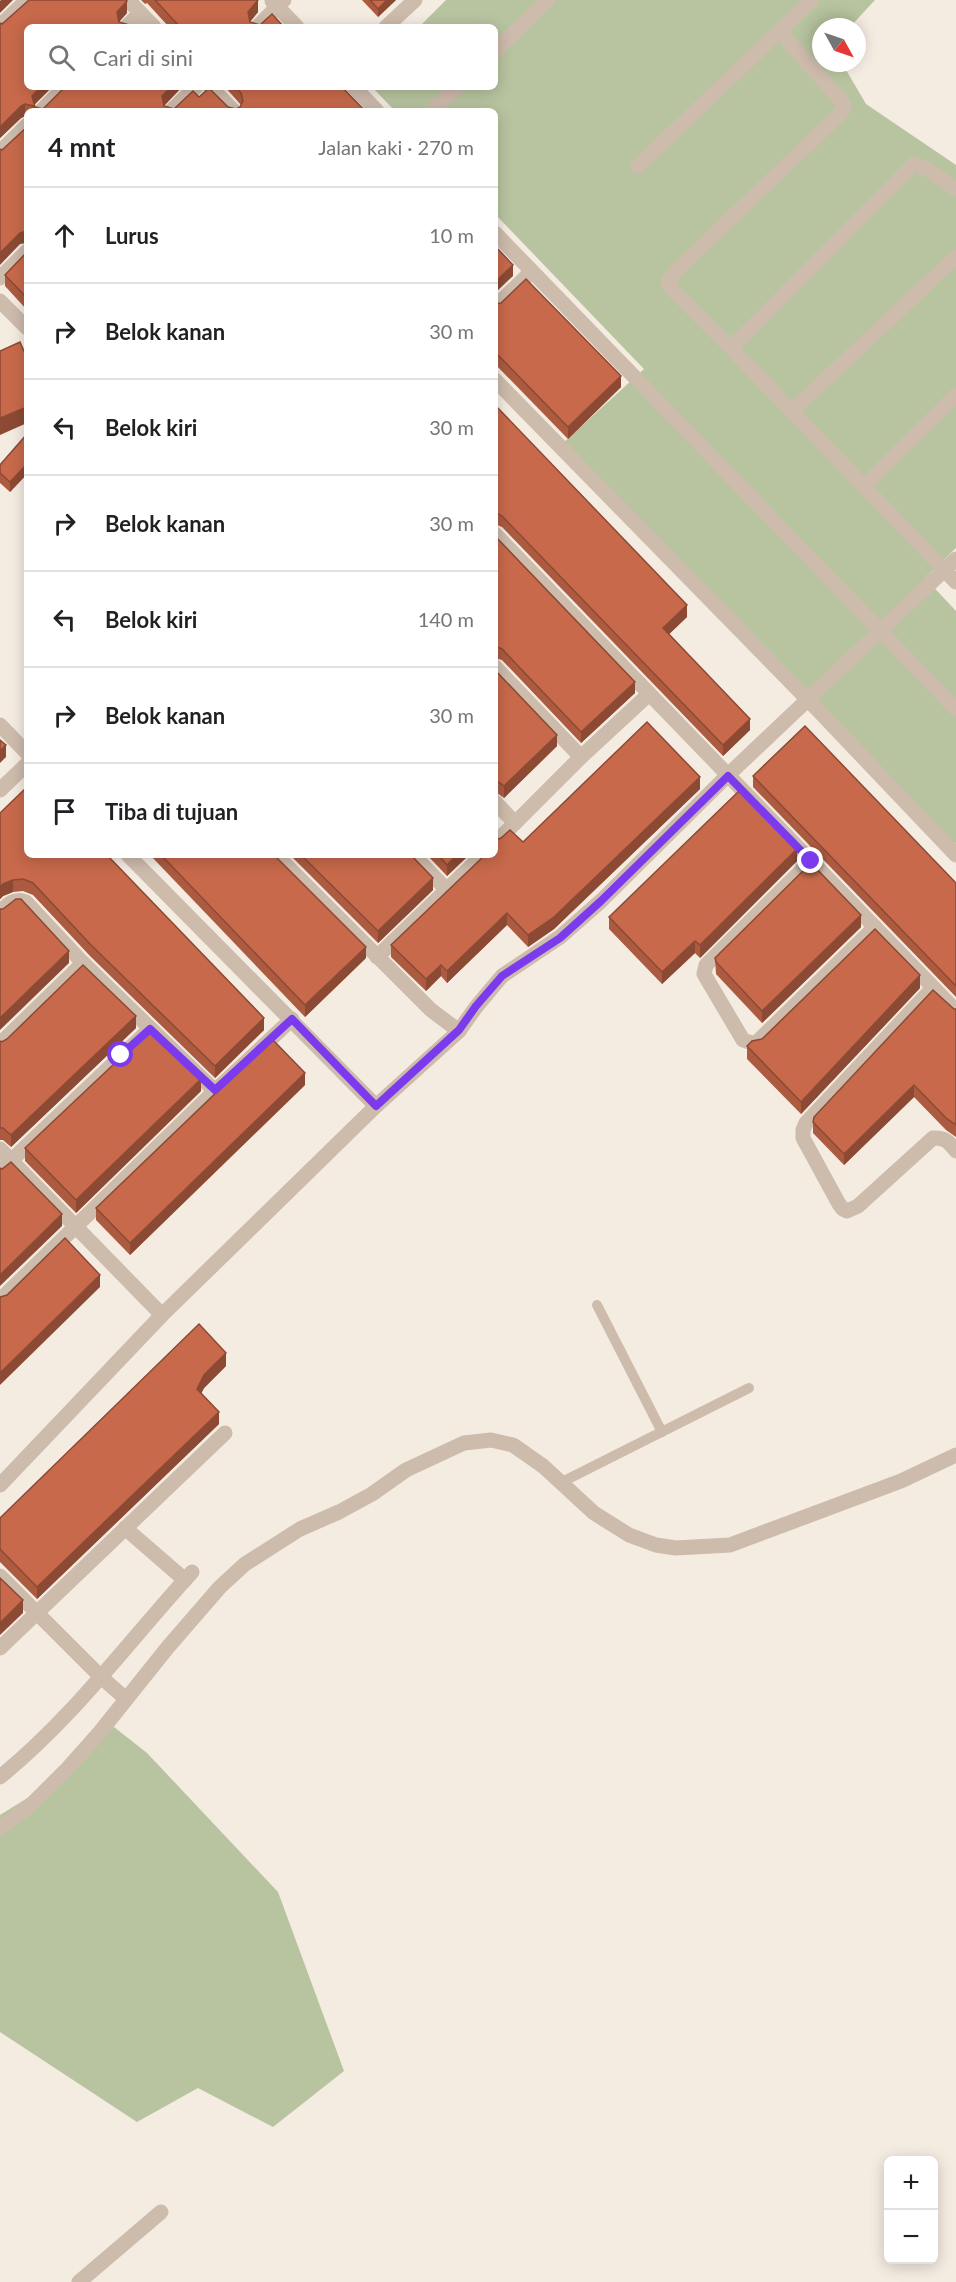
<!DOCTYPE html>
<html lang="id">
<meta charset="utf-8">
<style>
body{margin:0;font-family:Lato,sans-serif;background:#f6f6f6;color:#202124}
.controls{position:absolute;right:18px;bottom:18px;display:grid;overflow:hidden;border-radius:9px;box-shadow:0 3px 15px #0003}
.controls button{width:54px;height:54px;display:grid;place-items:center;padding:0;border:0;border-bottom:2px solid #e0e0e0;background:#fff;color:#202124;font:30px sans-serif}
.compass{position:absolute;left:812px;top:18px;width:54px;height:54px;border-radius:50%;background:#fff;box-shadow:0 3px 15px #0003;rotate:130deg}
.stop{position:absolute;width:18px;height:18px;margin:-14px;border:4px solid #7c3aed;border-radius:50%;background:#fff}
.stop.end{background:#7c3aed;border-color:#fff;box-shadow:0 2px 6px #0008}
.list{margin:0;padding:0;list-style:none}
h2{display:flex;justify-content:space-between;align-items:center;height:78px;margin:0;padding:0 24px;font-size:26px}
h2 small{font-size:20px;font-weight:400;color:#757577}
.list li{display:grid;grid-template-columns:39px 1fr auto;gap:18px;align-items:center;box-sizing:border-box;height:96px;padding:0 24px;border-top:2px solid #e0e0e0}
.list b{display:block;font-size:22px;white-space:nowrap}
.list em{font-size:20px;font-style:normal;color:#757577}
.icon{flex:none;width:33px;height:33px;fill:none;stroke:currentColor;stroke-width:2;stroke-linecap:round;stroke-linejoin:round}
.map{position:relative;flex:none;width:956px;height:2282px;overflow:hidden}
.search{position:absolute;background:#fff;box-shadow:0 3px 15px #0003;left:24px;top:24px;width:474px;height:66px;display:flex;align-items:center;gap:15px;box-sizing:border-box;padding:0 21px;border-radius:9px;color:#757577;font-size:22px}
.panel{position:absolute;background:#fff;box-shadow:0 3px 15px #0003;left:24px;top:108px;width:474px;height:750px;border-radius:9px}
.map>svg:first-child{display:block}
.green{fill:#b8c4a0}
.lines{fill:none;stroke-linecap:round;stroke-linejoin:round}
.service{stroke:#cdbbac;stroke-width:10}
.minor{stroke:#cdbbac;stroke-width:15}
.wall{fill:#ac5a40}
.shaded-wall{fill:#8c4a34}
.building{fill:#c8694b;stroke:#8c4a34;stroke-width:1.5}
.route{stroke:#7c3aed;stroke-width:8}
</style>
<div class="map">
<svg width="956" height="2282" viewBox="0 0 956 2282">
<rect width="100%" height="100%" fill="#f4ebe1"/>
<g class="green">
<path d="M446,0h429l-25,27h-29v36h21l24,41 90,61v383l-31,30 31,33v232l-8,3 -386,-402 82,-75 -149,-155v-103h-100l-23,-24h123v-60h-76z"/>
<path d="M114,1727l33,26 131,139 66,179 -71,56 -75,-39 -61,34 -137,-90v-217l34,-21z"/>
</g>
<g class="lines">
<g class="service">
<path d="M597,1305l65,127"/>
<path d="M560,1483l189,-95"/>
</g>
<g class="minor">
<path d="M128,0l26,27"/>
<path d="M272,1l25,26"/>
<path d="M0,26l27,-26"/>
<path d="M126,27l14,-14"/>
<path d="M257,27l27,-27"/>
<path d="M386,27l29,-27"/>
<path d="M780,32l60,67 4,7 -2,6 -166,159 -8,11 3,6 60,60 225,234"/>
<path d="M495,51l53,-51"/>
<path d="M210,87l24,24"/>
<path d="M354,87l23,24"/>
<path d="M41,111l24,-24"/>
<path d="M171,111l25,-24"/>
<path d="M431,111l26,-24"/>
<path d="M0,152l27,-27"/>
<path d="M638,166l174,-166"/>
<path d="M495,233l461,476"/>
<path d="M0,278l27,-27"/>
<path d="M0,301l27,27"/>
<path d="M495,307l36,-35"/>
<path d="M731,348l183,-184 13,5 29,20"/>
<path d="M495,380l322,329 139,146"/>
<path d="M791,412l165,-155"/>
<path d="M864,486l92,-91"/>
<path d="M495,534l461,477"/>
<path d="M495,667l86,90"/>
<path d="M0,725l27,28"/>
<path d="M0,790l27,-26"/>
<path d="M495,802l20,21"/>
<path d="M495,843l86,-86 67,-62"/>
<path d="M128,855l248,251"/>
<path d="M276,855l155,155 28,21"/>
<path d="M413,855l34,35"/>
<path d="M811,861l-105,104 -2,9 39,66 12,4 120,-117"/>
<path d="M0,912c7,-7 15,-15 26,-10l57,61 -83,81"/>
<path d="M377,957l106,-102"/>
<path d="M83,963l132,128"/>
<path d="M933,988l-127,135 -3,7v8l36,66 4,5 4,2 11,-5 75,-68c12,-1 16,4 23,13"/>
<path d="M0,1149l162,166"/>
<path d="M0,1171l150,-142"/>
<path d="M0,1300l215,-209 77,-72"/>
<path d="M0,1485l162,-170 214,-209 83,-75 17,-24 26,-31 58,-39 41,-36 126,-125 229,-217"/>
<path d="M125,1528l60,52"/>
<path d="M0,1576l100,100 26,23"/>
<path d="M0,1648l225,-215"/>
<path d="M0,1777c73,-59 129,-136 192,-205"/>
<path d="M0,1828l32,-24 36,-36 32,-36 68,-85 52,-60 25,-23 55,-35 39,-17 33,-18 34,-24 58,-27 27,-3 22,5 30,21 51,47 35,22 27,10 20,3 54,-3 171,-64 55,-26"/>
<path d="M79,2282l82,-70"/>
</g>
</g>
<g class="wall">
<path d="M141,0h117v12l-8,10 10,3 24,2h-115l-22,-24 -2,1z"/>
<path d="M362,0h34l-18,17z"/>
<path d="M127,13l-8,9 -92,5 25,60 -18,18 1,2 8,2 137,-22v2l-16,17 10,3 25,-12 37,12 4,-2 1,-2 -16,-18h117l23,24h-338v5h-2l-4,2 -21,20v-115z"/>
<path d="M27,252v58l-22,-24v-11z"/>
<path d="M495,304l126,83 -53,52 -73,-75z"/>
<path d="M495,405l192,212 -18,17 81,96 -27,26 -221,-229 -5,-2h-2z"/>
<path d="M27,434v40l-17,18 -10,-9v-18z"/>
<path d="M495,536l140,157 -54,50 -79,-83 -7,-2z"/>
<path d="M495,670l62,76 -53,52 -7,-5z"/>
<path d="M753,776l203,107v114l-203,-210z"/>
<path d="M700,789l-146,140 -26,18 -21,-22 -60,58 -6,-7 -15,15 -35,-34v-12l132,-103z"/>
<path d="M0,813l264,217 -49,48 -125,-122 -57,-61 -10,-4 -10,1 -10,4 -3,3z"/>
<path d="M150,855h124l92,103 -61,59z"/>
<path d="M290,855h121l22,35 -55,53z"/>
<path d="M427,855h42l-22,21z"/>
<path d="M797,861l-97,97 -5,-5 -33,31 -53,-55v-12z"/>
<path d="M861,927l-99,96 -46,-49 -1,-16z"/>
<path d="M920,988l-119,126 -54,-55v-13l15,-7z"/>
<path d="M954,1009h2v128l-10,-7 -32,-33 -70,68 -31,-32v-11z"/>
<path d="M136,1028l-125,119 -8,-7h-3v-99z"/>
<path d="M305,1085l-175,170 -34,-35v-12z"/>
<path d="M201,1091l-125,122 -51,-52v-13z"/>
<path d="M226,1366l-22,22 -3,6 18,30 -182,175 -37,-37v-44z"/>
</g>
<g class="shaded-wall">
<path d="M1,0h12l-13,13v-12z"/>
<path d="M258,0v12l-10,12v-12z"/>
<path d="M387,0h9l-18,17v-8z"/>
<path d="M127,1v12l-10,11v-12z"/>
<path d="M41,87h11l-19,19 -1,-10z"/>
<path d="M171,87h9v2l-18,19v-12z"/>
<path d="M25,104v12l-4,2 -21,20v-11l21,-21z"/>
<path d="M27,231v12l-7,1 -20,21v-12l20,-20z"/>
<path d="M513,265v11l-18,17v-11z"/>
<path d="M621,376v11l-53,52v-12z"/>
<path d="M27,407v16l-27,12v-17z"/>
<path d="M27,464v10l-17,18v-10z"/>
<path d="M497,513v12h-2v-11z"/>
<path d="M687,605v12l-24,23v-12z"/>
<path d="M635,682v11l-54,50v-11z"/>
<path d="M750,719v11l-27,26v-11z"/>
<path d="M557,735v11l-53,52v-12z"/>
<path d="M6,745v12l-6,6v-12z"/>
<path d="M700,777v12l-146,140 -26,18v-12z"/>
<path d="M497,781v12h-2v-11z"/>
<path d="M497,816v11l-2,2v-11z"/>
<path d="M797,849v12l-97,97v-13z"/>
<path d="M457,855h12l-22,21v-11z"/>
<path d="M433,878v12l-55,53v-12z"/>
<path d="M13,880v12l-10,4 -3,3v-12l3,-3z"/>
<path d="M507,913v12l-60,58v-12z"/>
<path d="M861,915v12l-99,96v-12z"/>
<path d="M695,941v12l-33,31v-12z"/>
<path d="M366,947v11l-61,59v-12z"/>
<path d="M69,951v12l-69,67v-12z"/>
<path d="M441,965v11l-15,15v-12z"/>
<path d="M920,975v13l-119,126v-12z"/>
<path d="M136,1016v12l-125,119v-12z"/>
<path d="M264,1018v12l-49,48v-12z"/>
<path d="M305,1073v12l-175,170v-12z"/>
<path d="M201,1079v12l-125,122v-13z"/>
<path d="M914,1085v12l-70,68v-11z"/>
<path d="M62,1214v12l-62,60v-11z"/>
<path d="M100,1275v12l-100,98v-12z"/>
<path d="M226,1353v13l-22,22 -7,13v-12l7,-14z"/>
<path d="M219,1412v12l-182,175v-12z"/>
<path d="M23,1600v13l-23,22v-12z"/>
</g>
<g class="building">
<path d="M29,0h97l1,1 -10,11 2,10 10,3 2,2h-104v60h14l-9,9 3,11 8,2 22,-22h106l-9,9 2,10 10,3 19,-18 6,6 10,-9 19,19 8,2 4,-2 3,-6 -2,-8 -5,-6h106l23,24h-329l-3,-5 -8,-2 -4,2 -21,21v-104l2,1z"/>
<path d="M155,0h103l-10,12 2,10 10,3 12,-11 12,13h-104z"/>
<path d="M370,0h17l-9,9z"/>
<path d="M27,127v104l-7,2 -20,20v-104l2,1z"/>
<path d="M495,246l18,19 -18,17z"/>
<path d="M27,252v46l-22,-23z"/>
<path d="M526,279l95,97 -53,51 -73,-75v-48l6,-1z"/>
<path d="M20,342l7,16v49l-27,11v-67z"/>
<path d="M495,405l192,200 -24,23 87,91 -27,26 -221,-229 -5,-3 -2,1z"/>
<path d="M27,434v30l-17,18 -10,-9v-8z"/>
<path d="M495,536l140,146 -54,50 -79,-83 -7,-3z"/>
<path d="M495,670l62,65 -53,51 -7,-5 -2,1z"/>
<path d="M647,722l53,55 -146,140 -26,18 -21,-22 -60,58 -6,-6 -15,14 -35,-34 94,-90h10v-15l6,-2 9,-8 13,12z"/>
<path d="M805,726l151,157v103l-203,-210z"/>
<path d="M0,740l6,5 -6,6z"/>
<path d="M27,787v68h80l157,163 -49,48 -125,-122 -57,-61 -10,-4 -10,1 -10,4 -3,3v-74z"/>
<path d="M740,790l57,59 -97,96 -5,-4 -33,31 -53,-55z"/>
<path d="M161,855h113l92,92 -61,58z"/>
<path d="M301,855h110l22,23 -55,53z"/>
<path d="M438,855h19l-10,10z"/>
<path d="M811,863l50,52 -99,96 -46,-49 -1,-4z"/>
<path d="M16,899h5l48,52 -69,67v-109h3z"/>
<path d="M875,929l45,46 -119,127 -54,-56 5,-5 10,-2z"/>
<path d="M83,965l53,51 -125,119 -8,-7h-3v-87l2,1 5,-3z"/>
<path d="M933,990l21,19h2v116l-10,-7 -32,-33 -70,69 -31,-32 1,-5z"/>
<path d="M150,1030l51,49 -125,121 -51,-52z"/>
<path d="M272,1039l33,34 -175,170 -34,-35z"/>
<path d="M11,1162l51,52 -62,61v-107l2,1z"/>
<path d="M65,1238l35,37 -100,98v-76l7,-2z"/>
<path d="M199,1324l27,29 -22,22 -7,14 22,23 -182,175 -37,-38v-31z"/>
<path d="M0,1578l23,22 -23,23z"/>
</g>
<g class="lines">
<path class="route" d="M121,1055l29,-26 65,61 77,-71 84,87 83,-76 17,-24 26,-30 58,-38 41,-37 127,-125 83,85"/>
</g>
</svg>
<div class="controls">
<button>+</button>
<button>−</button>
</div>
<svg class="compass" viewBox="-18 -18 36 36"><path d="M0-13l5 13h-10z" fill="#e53935"/><path d="M0 13l5-13h-10z" fill="#757577"/></svg>
<div class="stop" style="left:121px;top:1055px"></div>
<div class="stop end" style="left:811px;top:861px"></div>
<div class="search"><svg class="icon" aria-label="search" viewBox="0 0 24 24"><circle cx="10" cy="10" r="6"/><path d="M15 15l6 6"/></svg>Cari di sini</div>
<section class="panel">
<h2>4 mnt<small>Jalan kaki · 270 m</small></h2>
<ul class="list">
<li><svg class="icon" aria-label="ahead" viewBox="0 0 24 24"><path d="M12 20V5M6 11l6-6 6 6"/></svg><div><b>Lurus</b></div><em>10 m</em></li>
<li><svg class="icon" aria-label="right" viewBox="0 0 24 24"><path d="M7 20v-9h11M14 6l5 5-5 5"/></svg><div><b>Belok kanan</b></div><em>30 m</em></li>
<li><svg class="icon" aria-label="left" viewBox="0 0 24 24"><path d="M17 20v-9H6M10 6l-5 5 5 5"/></svg><div><b>Belok kiri</b></div><em>30 m</em></li>
<li><svg class="icon" aria-label="right" viewBox="0 0 24 24"><path d="M7 20v-9h11M14 6l5 5-5 5"/></svg><div><b>Belok kanan</b></div><em>30 m</em></li>
<li><svg class="icon" aria-label="left" viewBox="0 0 24 24"><path d="M17 20v-9H6M10 6l-5 5 5 5"/></svg><div><b>Belok kiri</b></div><em>140 m</em></li>
<li><svg class="icon" aria-label="right" viewBox="0 0 24 24"><path d="M7 20v-9h11M14 6l5 5-5 5"/></svg><div><b>Belok kanan</b></div><em>30 m</em></li>
<li><svg class="icon" aria-label="arrive" viewBox="0 0 24 24"><path d="M6 21V4h12l-3 4 3 4H6"/></svg><div><b>Tiba di tujuan</b></div></li>
</ul>
</section>
</div>
